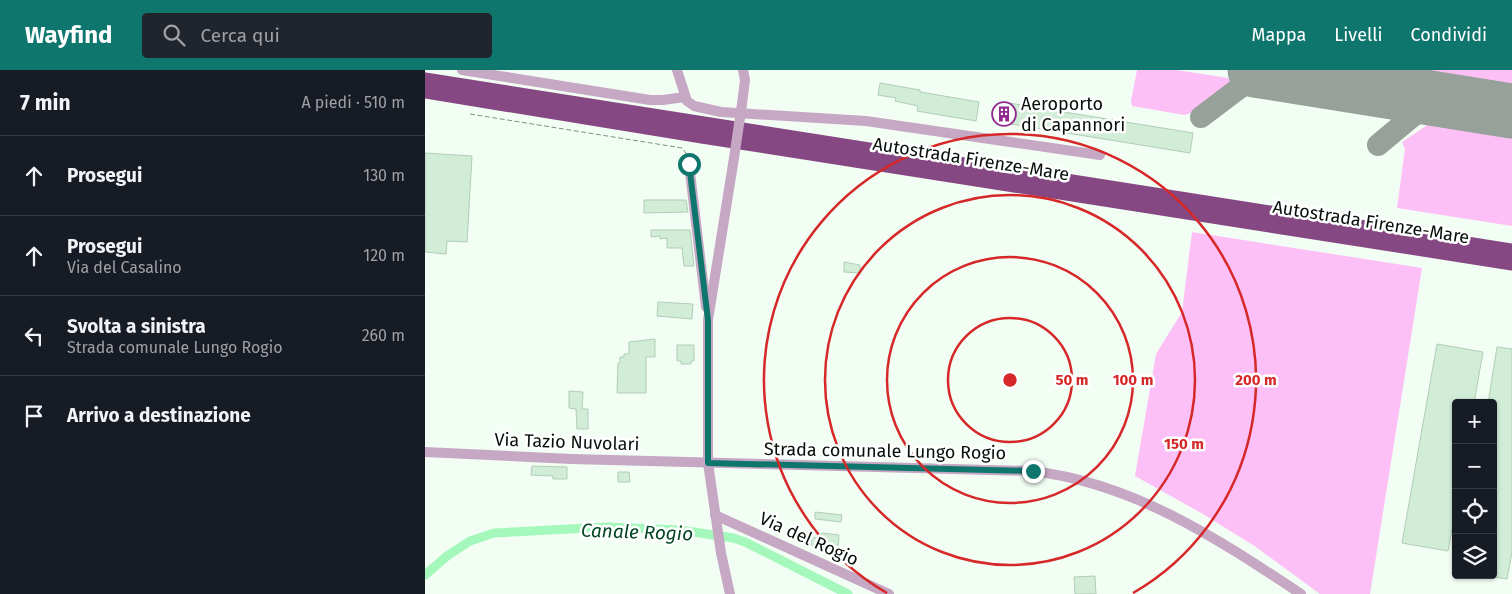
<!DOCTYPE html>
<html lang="it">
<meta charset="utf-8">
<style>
body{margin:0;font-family:"Fira Sans",sans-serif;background:#20242c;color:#f1f3f6}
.controls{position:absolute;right:15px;bottom:15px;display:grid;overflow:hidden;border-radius:5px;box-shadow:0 1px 4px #0004}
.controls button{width:45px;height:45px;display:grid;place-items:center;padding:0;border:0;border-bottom:1px solid #363941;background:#171b24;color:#f1f3f6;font:25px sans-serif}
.stop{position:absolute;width:15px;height:15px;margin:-11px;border:4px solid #0f766e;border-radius:50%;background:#fff}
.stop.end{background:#0f766e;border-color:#fff;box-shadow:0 1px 5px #0008}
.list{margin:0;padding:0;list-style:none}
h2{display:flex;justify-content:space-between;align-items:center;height:65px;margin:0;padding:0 20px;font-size:21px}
h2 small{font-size:16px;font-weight:400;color:#9ea1a6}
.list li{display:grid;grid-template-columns:32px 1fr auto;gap:15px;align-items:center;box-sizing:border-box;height:80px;padding:0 20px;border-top:1px solid #363941}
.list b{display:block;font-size:19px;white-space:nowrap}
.list p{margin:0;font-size:16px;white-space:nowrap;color:#9ea1a6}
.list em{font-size:16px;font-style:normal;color:#9ea1a6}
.icon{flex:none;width:28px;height:28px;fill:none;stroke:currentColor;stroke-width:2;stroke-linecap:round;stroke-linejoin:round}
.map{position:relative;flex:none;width:1087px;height:524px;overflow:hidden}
header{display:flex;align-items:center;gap:30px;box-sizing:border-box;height:70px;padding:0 25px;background:#0f766e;color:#fff}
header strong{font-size:24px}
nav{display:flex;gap:28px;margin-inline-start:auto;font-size:18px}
.search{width:350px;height:45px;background:#20242c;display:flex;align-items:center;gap:12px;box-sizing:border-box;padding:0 18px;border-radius:5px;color:#9ea1a6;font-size:19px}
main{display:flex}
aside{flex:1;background:#171b24}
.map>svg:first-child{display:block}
.green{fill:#fcc0f7}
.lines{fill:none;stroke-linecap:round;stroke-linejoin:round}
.canal{stroke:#a4f8bb;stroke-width:9}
.taxiway{stroke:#97a199;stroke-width:22}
.runway{stroke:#97a199;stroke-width:55}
.building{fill:#d1edd7;stroke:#b1cdb7}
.path{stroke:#838d85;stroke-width:1;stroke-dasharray:5 2.5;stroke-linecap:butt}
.minor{stroke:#c6a7c4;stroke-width:10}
.highway{stroke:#864883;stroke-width:15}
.minor-bridge{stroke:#c6a7c4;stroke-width:10}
.route{stroke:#0f766e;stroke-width:6}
.ring{fill:none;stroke:#d62828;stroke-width:2.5}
.labels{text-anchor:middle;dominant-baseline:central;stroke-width:5;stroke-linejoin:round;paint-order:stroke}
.poi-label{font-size:18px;fill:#060f08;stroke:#fff;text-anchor:start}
.street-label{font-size:18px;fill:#060f08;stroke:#fff}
.water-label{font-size:19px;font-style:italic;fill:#054723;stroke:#fff}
.centre{fill:#d62828;stroke:#fff;stroke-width:2.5}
.ring-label{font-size:15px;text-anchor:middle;font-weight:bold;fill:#d62828;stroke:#fff;stroke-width:5;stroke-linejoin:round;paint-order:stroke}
</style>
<header>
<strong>Wayfind</strong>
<div class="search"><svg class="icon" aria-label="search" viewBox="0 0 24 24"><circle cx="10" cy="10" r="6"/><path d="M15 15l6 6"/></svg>Cerca qui</div>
<nav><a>Mappa</a><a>Livelli</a><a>Condividi</a></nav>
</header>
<main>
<aside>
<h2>7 min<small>A piedi · 510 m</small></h2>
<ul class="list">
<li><svg class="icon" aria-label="ahead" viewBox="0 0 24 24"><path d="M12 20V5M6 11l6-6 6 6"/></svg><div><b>Prosegui</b></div><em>130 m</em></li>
<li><svg class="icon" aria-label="ahead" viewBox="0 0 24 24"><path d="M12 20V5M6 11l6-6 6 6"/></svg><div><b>Prosegui</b><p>Via del Casalino</p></div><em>120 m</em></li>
<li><svg class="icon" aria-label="left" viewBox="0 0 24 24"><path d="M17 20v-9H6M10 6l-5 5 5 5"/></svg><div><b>Svolta a sinistra</b><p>Strada comunale Lungo Rogio</p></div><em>260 m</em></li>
<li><svg class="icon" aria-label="arrive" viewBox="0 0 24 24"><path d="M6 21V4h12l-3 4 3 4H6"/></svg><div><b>Arrivo a destinazione</b></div></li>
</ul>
</aside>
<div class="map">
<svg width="1087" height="524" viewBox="0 0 1087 524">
<rect width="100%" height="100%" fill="#f2fdf4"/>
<g class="green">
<path d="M712,0h40l51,8 6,4c-5,9 -40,32 -50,33l-52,-9 -1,-5z"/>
<path d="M926,0h161v25z"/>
<path d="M1013,48l74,12v96l-115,-18 8,-59 -3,-7z"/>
<path d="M767,162l230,36 -52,326h-50l-64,-47 -53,-33 -68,-38 21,-122 26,-42z"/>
</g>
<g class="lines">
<path class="canal" d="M0,505l22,-19 23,-15 24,-8 113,-6 73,3 53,8 12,4 103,52"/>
<g class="taxiway">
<path d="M982,24c10,8 9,12 5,23"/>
<path d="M776,47l53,-40 16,-4"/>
<path d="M953,75l43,-36 8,-4 15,-5"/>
</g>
<path class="runway" d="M830,0l257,41"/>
</g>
<g class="building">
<path d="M455,13l40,7v2l59,10 -3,19 -59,-10 1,-5 -23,-5 1,-3 -18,-3z"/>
<path d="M578,32l190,31 -3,20 -191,-31z"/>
<path d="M0,83l47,3 -5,86 -20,-1 -1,13 -21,-2z"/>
<path d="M219,130h42l2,12 -44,1z"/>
<path d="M226,160h39l4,36h-10l-2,-18h-15v-10l-7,1v-3l-9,1z"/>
<path d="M419,192l16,3v8l-16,-1z"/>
<path d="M233,232l35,2 -1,15 -35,-3z"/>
<path d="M230,269v18h-9v36h-29l1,-30h2v-6h4v-3h5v-12z"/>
<path d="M1012,274l46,8 -9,51h-18v105l-8,43 -46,-8z"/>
<path d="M252,275h17v16h-3v3h-10v-3h-4z"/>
<path d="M1072,277l15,2v203l-5,27 -14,-2v-174h-5z"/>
<path d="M144,321l14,1 -1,17h6v20h-11l-1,-20 -7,-1z"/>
<path d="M107,396l35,1v12h-14v-3l-22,-1z"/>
<path d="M193,402h11l1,10h-12z"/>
<path d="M390,442l27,3 -1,7 -26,-3z"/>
<path d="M397,463l17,2 -1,13 -27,-3 1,-8 5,1 1,-4 3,1z"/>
<path d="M670,506l1,18h-21l-1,-17z"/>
</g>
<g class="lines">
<path class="path" d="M45,44l212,34 6,8"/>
<g class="minor">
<path d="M37,0l188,30h13l22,-3"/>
<path d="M252,0l10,31 7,5 27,6 145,9 234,34"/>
<path d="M317,34l3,-24 -2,-10"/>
<path d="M264,94l17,143"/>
<path d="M0,382l147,7 460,12c102,12 186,68 269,123"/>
<path d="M290,445l174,79"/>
<path d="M305,524l-9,-41 -13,-90v-143l26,-162"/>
</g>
<g class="highway">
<path d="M0,10l1087,171"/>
<path d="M0,21l277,45 810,127"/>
</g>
<path class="minor-bridge" d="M309,88l8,-54"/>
</g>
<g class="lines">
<path class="route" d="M264,94l19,156v143l325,8"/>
</g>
<g class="ring">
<circle cx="585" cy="310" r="62"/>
<circle cx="585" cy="310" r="123"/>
<circle cx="585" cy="310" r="185"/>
<path d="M462 523A246 246 0 1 1 708 523"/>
</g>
<defs>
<g id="building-ring" transform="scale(1.25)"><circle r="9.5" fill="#fff" stroke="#912a8f" stroke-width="1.5"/><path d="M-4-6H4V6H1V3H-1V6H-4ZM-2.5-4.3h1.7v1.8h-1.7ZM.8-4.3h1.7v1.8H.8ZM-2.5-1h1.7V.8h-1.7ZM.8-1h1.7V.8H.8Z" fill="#912a8f"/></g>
</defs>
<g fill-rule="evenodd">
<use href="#building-ring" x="579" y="44"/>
</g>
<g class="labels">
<g class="poi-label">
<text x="596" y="34">Aeroporto<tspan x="596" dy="21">di Capannori</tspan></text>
</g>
<g class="street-label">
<text transform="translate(546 89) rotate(9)">Autostrada Firenze-Mare</text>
<text transform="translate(946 152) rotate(9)">Autostrada Firenze-Mare</text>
<text transform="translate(142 372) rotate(2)">Via Tazio Nuvolari</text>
<text transform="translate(460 381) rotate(1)">Strada comunale Lungo Rogio</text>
<text transform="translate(384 469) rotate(24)">Via del Rogio</text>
</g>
<g class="water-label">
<text transform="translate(212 462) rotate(2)">Canale Rogio</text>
</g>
</g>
<circle cx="585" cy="310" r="8" class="centre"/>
<g class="ring-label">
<text x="647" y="315">50 m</text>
<text x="708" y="315">100 m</text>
<text x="831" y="315">200 m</text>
<text x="759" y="379">150 m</text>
</g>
</svg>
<div class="controls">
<button>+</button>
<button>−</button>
<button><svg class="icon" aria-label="locate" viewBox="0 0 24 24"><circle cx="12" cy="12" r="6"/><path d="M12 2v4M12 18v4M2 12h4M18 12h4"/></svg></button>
<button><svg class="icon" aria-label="layers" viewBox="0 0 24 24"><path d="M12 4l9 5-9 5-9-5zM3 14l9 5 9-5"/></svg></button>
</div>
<div class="stop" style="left:264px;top:94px"></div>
<div class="stop end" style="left:608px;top:401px"></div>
</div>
</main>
